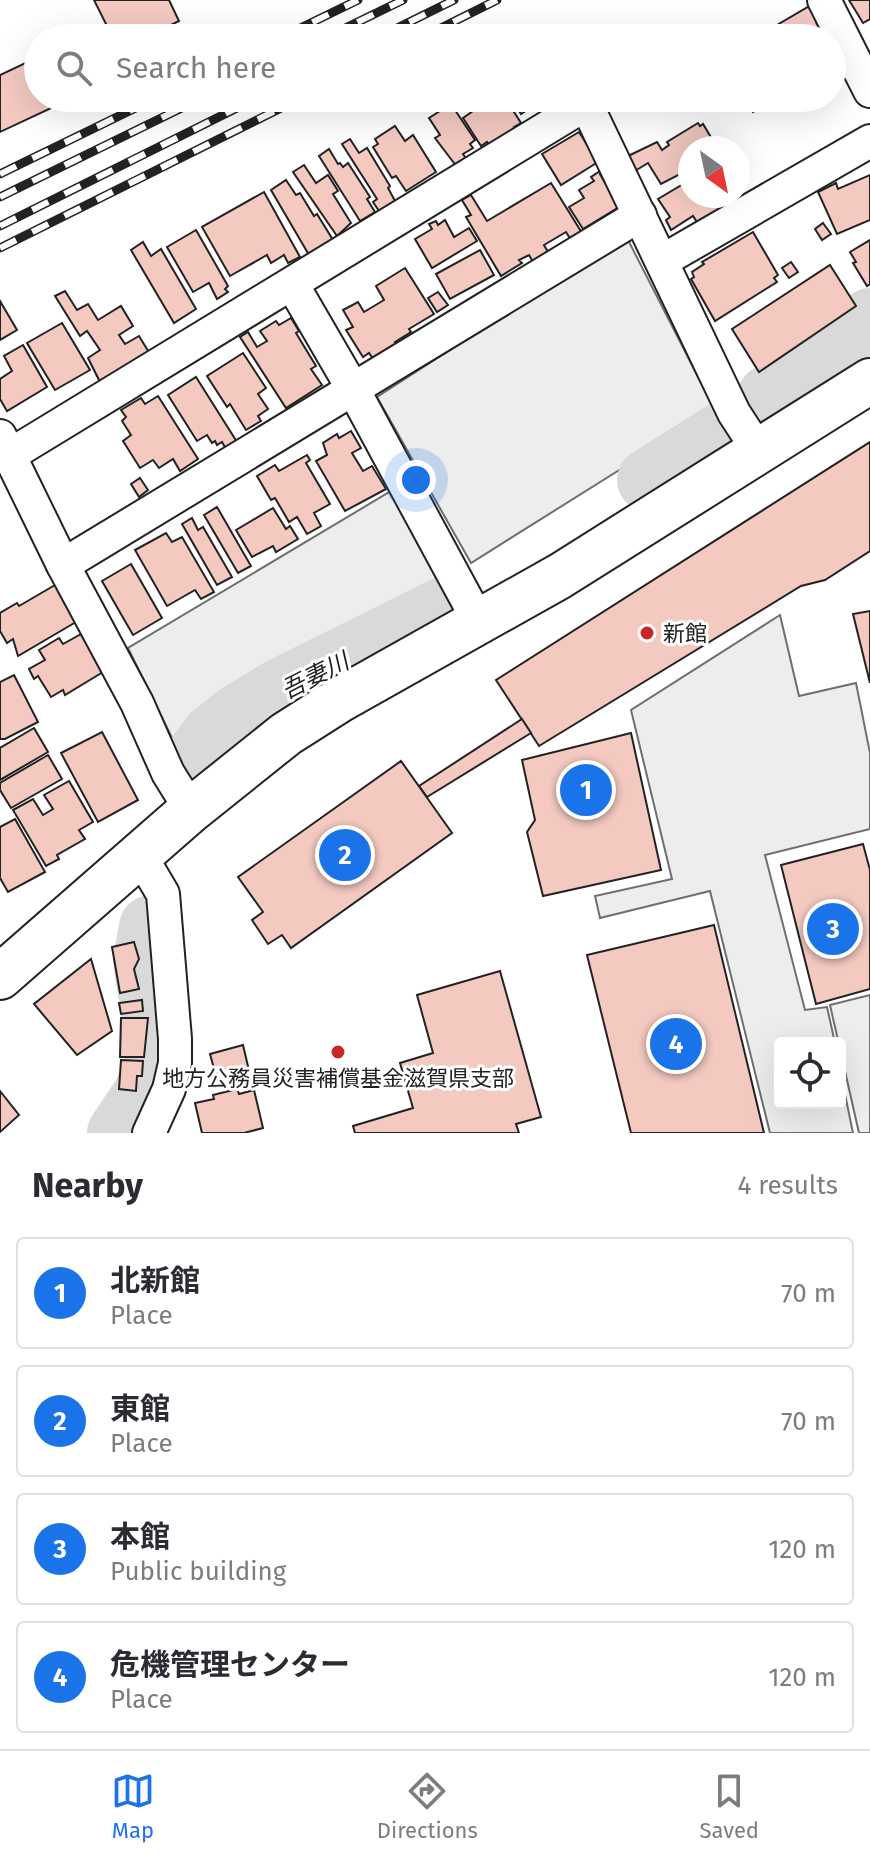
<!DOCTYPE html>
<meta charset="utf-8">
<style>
body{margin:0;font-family:"Fira Sans","Noto Sans JP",sans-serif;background:#f7f7f7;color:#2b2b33}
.controls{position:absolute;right:24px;bottom:24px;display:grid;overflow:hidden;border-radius:8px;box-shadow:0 8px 32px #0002}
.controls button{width:72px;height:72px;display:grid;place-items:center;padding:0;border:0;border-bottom:2px solid #e1e1e2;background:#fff;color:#2b2b33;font:40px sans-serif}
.compass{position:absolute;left:678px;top:136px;width:72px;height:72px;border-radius:50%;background:#fff;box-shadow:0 8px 32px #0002;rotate:147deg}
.you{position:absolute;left:416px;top:480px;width:28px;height:28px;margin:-20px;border:6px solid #fff;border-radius:50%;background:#1a73e8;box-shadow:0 0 0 12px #1a73e833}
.badge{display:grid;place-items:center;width:52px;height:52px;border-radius:50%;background:#1a73e8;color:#fff;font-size:26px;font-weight:700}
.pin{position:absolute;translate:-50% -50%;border:4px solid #fff;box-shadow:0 2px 8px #0006}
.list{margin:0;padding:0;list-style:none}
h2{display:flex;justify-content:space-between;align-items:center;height:104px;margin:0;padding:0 32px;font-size:34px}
h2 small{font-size:26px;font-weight:400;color:#7c7c81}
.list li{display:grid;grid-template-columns:52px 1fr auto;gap:24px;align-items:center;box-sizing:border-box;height:112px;margin:0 16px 16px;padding:0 16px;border:2px solid #e1e1e2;border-radius:8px}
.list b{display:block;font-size:30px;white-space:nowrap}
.list p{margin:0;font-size:26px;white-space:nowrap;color:#7c7c81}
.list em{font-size:26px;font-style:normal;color:#7c7c81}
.icon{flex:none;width:44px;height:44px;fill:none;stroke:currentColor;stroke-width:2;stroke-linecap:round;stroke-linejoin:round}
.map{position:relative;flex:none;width:870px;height:1133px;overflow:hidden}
.search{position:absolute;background:#fff;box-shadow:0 8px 32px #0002;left:24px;right:24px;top:24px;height:88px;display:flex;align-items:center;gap:20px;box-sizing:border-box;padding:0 28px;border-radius:44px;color:#7c7c81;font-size:30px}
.sheet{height:616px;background:#fff}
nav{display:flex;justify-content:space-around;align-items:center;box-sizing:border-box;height:112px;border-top:2px solid #e1e1e2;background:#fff;font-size:22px;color:#7c7c81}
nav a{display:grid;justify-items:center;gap:4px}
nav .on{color:#1a73e8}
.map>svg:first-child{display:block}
.green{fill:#eee;stroke:#6f6f6f;stroke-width:2}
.parking{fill:#ededed;stroke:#6f6f6f;stroke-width:2}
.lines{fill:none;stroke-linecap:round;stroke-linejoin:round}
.river{stroke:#d9d9d9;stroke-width:64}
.building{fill:#f3c9c0;stroke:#222;stroke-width:2}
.street-casing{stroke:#222;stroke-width:36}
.secondary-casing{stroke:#222;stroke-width:48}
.street{stroke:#fff;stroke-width:32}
.secondary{stroke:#fff;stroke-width:44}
.rail-casing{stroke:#222;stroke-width:9}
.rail{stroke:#fff;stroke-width:6;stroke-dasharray:18;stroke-linecap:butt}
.poi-dot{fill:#c62828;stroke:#fff;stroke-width:3}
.labels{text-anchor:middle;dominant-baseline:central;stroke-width:6;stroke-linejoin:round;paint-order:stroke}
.poi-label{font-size:22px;fill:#222;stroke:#fff;text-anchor:start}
.water-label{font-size:24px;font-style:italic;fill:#222;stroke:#fff}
</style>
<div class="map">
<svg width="870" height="1133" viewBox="0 0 870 1133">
<rect width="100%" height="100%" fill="#fff"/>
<path class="green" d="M870,995v138h-11l-29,-128z"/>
<g class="parking">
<path d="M626,236l89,174 -244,153 -94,-166z"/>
<path d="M391,491l49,91 -90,52 -71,28 -61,34 -45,44 -45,-92z"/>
<path d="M780,615l19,81 57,-13 14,70v76l-105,26 40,155 22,-3 8,36h-55v60h60v-33l13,63h-83l-60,-242 -110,27 -5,-22 77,-17 -41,-169z"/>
</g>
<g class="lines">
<g class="river">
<path d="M769,397l81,-57 20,-20"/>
<path d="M649,480l81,-51"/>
<path d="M193,763l19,-26 26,-21 43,-26 169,-84"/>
<path d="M119,1133l26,-39 11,-28 2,-21 -13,-84 6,-34"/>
</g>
</g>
<g class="building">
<path d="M94,0h75l10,21 -34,17h-32z"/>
<path d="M849,0h21v19l-7,4z"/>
<path d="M813,4l8,15 -5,3 9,16h-56l-4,-6z"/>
<path d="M832,50l14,25 -14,8z"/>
<path d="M38,57v41h22l2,5 -62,29v-57z"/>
<path d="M465,98h40l16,25 -7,4 3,4 -26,17 -4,-6 -6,4 -18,-28 10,-7z"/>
<path d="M511,98h31l1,1 -22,15z"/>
<path d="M745,98h34l-26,14z"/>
<path d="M451,104l24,36 -5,4 3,4 -10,6 4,6 -10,7 -22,-29 5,-3 -11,-17z"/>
<path d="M698,123l2,3 3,-2 9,15 -3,2 5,7h-24v21l-29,15 -13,-21 -13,8 -9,-14 31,-15 5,8 7,-5 -2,-3z"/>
<path d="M395,126l10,15 8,-6 23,37 -30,19 -10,-15 -4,2 -19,-31 5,-3 -3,-5z"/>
<path d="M579,132l19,30 -37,23 -19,-31z"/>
<path d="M350,139l9,14 8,-5 23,38 -2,2 7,13 -16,10 -6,-9 4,-3 -35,-55z"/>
<path d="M329,149l9,15 2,-1 3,4 5,-4 22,34 -3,2 8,13 -15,9 -41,-65z"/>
<path d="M304,165l12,18 12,-8 10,16 -5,3 18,29 -14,13 -44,-64z"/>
<path d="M603,169l2,2 -5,3 19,33 -36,22 -14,-22 15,-9 -5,-8 15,-9 -3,-4z"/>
<path d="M870,175v45l-33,14 -19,-42 18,-9 2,6z"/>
<path d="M286,180l10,15 4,-2 14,23 3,-2 16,26 -24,15 -38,-65z"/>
<path d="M690,180v16l48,-1 4,6 -42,26 -7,-11 -22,14 -5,-10 4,-3 -12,-18z"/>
<path d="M551,183l31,50 -11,7 -5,-8 -22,13 4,7 -15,10 -4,-7 -10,5 3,3 -21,13 -35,-59 5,-2 -9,-15 9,-5 16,26z"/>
<path d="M264,192l36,65 -12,6 -4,-8 -13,8 -4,-8 -37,21 -28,-49z"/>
<path d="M445,220l9,17 15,-9 8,13 -45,27 -17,-29 17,-10 -3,-5 7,-3 2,4z"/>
<path d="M823,223l8,11 -9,6 -7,-11z"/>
<path d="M196,230l32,56 -3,3 3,3 -11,7 -8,-16 -16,9 -26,-45z"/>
<path d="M753,232l25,43 -4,3 3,4 -62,39 -24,-42 3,-2 -2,-5 12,-8 -2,-2z"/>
<path d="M870,240v44l-3,2 -14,-23 3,-1 -6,-10z"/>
<path d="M143,242l8,14 10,-7 35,60 -22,14 -43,-73z"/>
<path d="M480,250l14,25 -44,24 -14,-25z"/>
<path d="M791,262l7,10 -9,6 -7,-10z"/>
<path d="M830,265l26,41 -97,66 -27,-43z"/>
<path d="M405,268l29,46 -25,15 2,3 -16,10 2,3 -24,14 -4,-6 -6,4 -17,-27 7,-3 -10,-17 15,-8 6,10 20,-12 -8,-14z"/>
<path d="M65,291l12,19 11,-6 10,16 23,-14 12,20 -14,9 6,9 14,-8 11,18 -49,30 -13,-26 12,-8 -13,-19 -7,5 -25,-40z"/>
<path d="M438,292l10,13 -11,7 -9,-14z"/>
<path d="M0,301l17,29 -17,10z"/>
<path d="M291,318l8,13 -3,2 20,33 -5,3 11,16 -36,23 -46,-71 8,-5 9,15 10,-6 -7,-10 16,-10 3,4z"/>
<path d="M62,323l28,47 -35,20 -28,-47z"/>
<path d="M23,345l24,42 -40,24 -7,-12v-20l12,-8 -8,-15z"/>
<path d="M243,353l23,35 -8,6 10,15 -10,7 3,5 -15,9 -16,-26 -3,3 -20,-31z"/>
<path d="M196,377l41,65 -11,7 -4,-7 -5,3 -2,-4 -3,2 -5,-8 -10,6 -29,-46z"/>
<path d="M158,396l40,63 -18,12 -7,-12 -14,9 -6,-8 -13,8 -17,-27 8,-6 -9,-14 4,-4 -5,-7 20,-12 4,6z"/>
<path d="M351,431l10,17 -9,5 11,18 9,-5 14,23 -41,22 -29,-50 11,-6 -4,-12 14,-9 2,4z"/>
<path d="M870,442v109l-45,29 -24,6 -262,160 -43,-66z"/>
<path d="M307,455l3,5 -4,3 24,41 -16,9 7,13 -14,8 -10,-17 -8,5 -14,-24 -4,2 -14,-24 18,-11 4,6z"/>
<path d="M140,478l8,12 -9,7 -8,-13z"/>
<path d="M217,507l34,59 -13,7 -34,-58z"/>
<path d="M273,508l13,21 4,-3 8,13 -22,13 -3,-6 -21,11 -16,-27z"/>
<path d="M192,518l6,12 5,-3 29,50 -15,8 -35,-61z"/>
<path d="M166,533l6,9 10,-5 32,55 -13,7 -6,-9 -28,16 -32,-56z"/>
<path d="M131,564l31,54 -29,17 -31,-54z"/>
<path d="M55,585l21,37 -58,34 -5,-17 -6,4 -7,-12v-18l17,-10 2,3z"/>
<path d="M870,611v72l-17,-69z"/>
<path d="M81,634l22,38 -38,23 -2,-5 -12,7 -13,-21 -4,3 -5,-10 16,-9 -6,-10 20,-12 4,6z"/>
<path d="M14,675l24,47 -33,17h-5v-57z"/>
<path d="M522,719l9,14 -104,64 -8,-11z"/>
<path d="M34,728l14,24 -48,28v-32z"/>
<path d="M102,732l36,68 -40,22 -37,-69z"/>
<path d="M631,733l30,137 -118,26 -16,-64 8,-12 -13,-60z"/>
<path d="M48,755l14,24 -51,29 -11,-18v-7z"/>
<path d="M401,761l51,72 -161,115 -9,-13 -14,9 -16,-24 11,-8 -25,-35z"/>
<path d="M69,781l24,41 -14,8 6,9 -28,16 2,4 -13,7 -33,-56 20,-11 10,16 10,-6 -9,-14z"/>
<path d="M15,819l30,53 -37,20 -8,-14v-51z"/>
<path d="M863,844l7,26v119l-54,15 -35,-139z"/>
<path d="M714,925l50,208h-133l-44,-178z"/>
<path d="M134,942l5,17 -5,10 5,20 -19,4 -8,-46z"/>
<path d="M91,959l21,72 -35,24 -43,-51z"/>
<path d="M500,971l41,146 -25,7 3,9h-164l-2,-7 60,-18 -13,-45 33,-10 -16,-58z"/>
<path d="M142,1000l1,11 -22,3 -2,-11z"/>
<path d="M121,1018h27l-4,39h-24z"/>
<path d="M243,1045l8,34 -32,8 -9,-33z"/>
<path d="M121,1060l22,1 -1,15h-5l-1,15 -17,-2z"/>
<path d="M237,1089l2,5 15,-4 9,38 -19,5h-42l-7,-30 19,-4 -1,-4z"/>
<path d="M0,1091l19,24 -19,17z"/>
</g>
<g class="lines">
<g class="street-casing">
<g id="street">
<path d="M824,0l46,91"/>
<path d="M662,261l208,-120"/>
<path d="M292,284l61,105 126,233"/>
<path d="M0,436l63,129 74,138 31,70 23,37"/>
<path d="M10,455l576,-351 148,309 24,37"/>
<path d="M63,565l577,-350"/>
<path d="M140,855l23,39 12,145v24l-6,26 -20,44"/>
</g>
</g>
<g class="secondary-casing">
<path id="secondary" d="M0,977l191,-167 95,-76 55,-35 219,-123 310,-195"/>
</g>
<use href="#street" class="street"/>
<use href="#secondary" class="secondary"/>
<g class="rail-casing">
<g id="rail">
<path d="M280,38l78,-38"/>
<path d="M325,38l78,-38"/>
<path d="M377,38l77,-38"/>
<path d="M421,38l76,-38"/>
<path d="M0,174l156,-76"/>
<path d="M0,197l202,-99"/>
<path d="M0,226l257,-128"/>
<path d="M0,248l301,-150"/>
</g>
</g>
<use href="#rail" class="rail"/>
</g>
<g class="poi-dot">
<circle cx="647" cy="633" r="8"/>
<circle cx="338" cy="1052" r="8"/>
</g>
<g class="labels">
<g class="poi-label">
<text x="663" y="633">新館</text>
<text x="338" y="1078" text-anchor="middle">地方公務員災害補償基金滋賀県支部</text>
</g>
<g class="water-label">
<text transform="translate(315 676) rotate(-27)">吾妻川</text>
</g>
</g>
</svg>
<div class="controls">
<button><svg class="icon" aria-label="locate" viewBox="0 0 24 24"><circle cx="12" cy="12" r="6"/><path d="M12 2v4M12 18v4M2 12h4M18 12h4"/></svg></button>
</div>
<svg class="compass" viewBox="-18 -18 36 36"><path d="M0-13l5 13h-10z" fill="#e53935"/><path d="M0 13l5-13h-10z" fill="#7c7c81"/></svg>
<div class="you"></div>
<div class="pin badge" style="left:586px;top:790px">1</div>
<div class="pin badge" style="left:345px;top:855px">2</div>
<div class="pin badge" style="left:833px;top:929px">3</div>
<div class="pin badge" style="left:676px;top:1044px">4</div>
<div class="search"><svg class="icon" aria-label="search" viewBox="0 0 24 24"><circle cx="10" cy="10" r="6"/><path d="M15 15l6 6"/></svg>Search here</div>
</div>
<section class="sheet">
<h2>Nearby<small>4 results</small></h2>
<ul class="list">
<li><span class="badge">1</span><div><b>北新館</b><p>Place</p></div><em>70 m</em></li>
<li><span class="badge">2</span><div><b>東館</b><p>Place</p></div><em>70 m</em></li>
<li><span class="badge">3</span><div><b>本館</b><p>Public building</p></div><em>120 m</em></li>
<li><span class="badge">4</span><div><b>危機管理センター</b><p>Place</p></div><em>120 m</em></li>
</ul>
</section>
<nav>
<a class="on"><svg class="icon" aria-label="map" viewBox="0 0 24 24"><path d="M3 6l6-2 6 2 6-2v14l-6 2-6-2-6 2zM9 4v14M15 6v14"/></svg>Map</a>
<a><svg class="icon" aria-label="directions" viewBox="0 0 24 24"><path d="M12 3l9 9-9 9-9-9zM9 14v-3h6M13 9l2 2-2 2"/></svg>Directions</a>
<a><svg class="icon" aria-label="saved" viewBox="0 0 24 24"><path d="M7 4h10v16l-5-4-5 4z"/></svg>Saved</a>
</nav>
